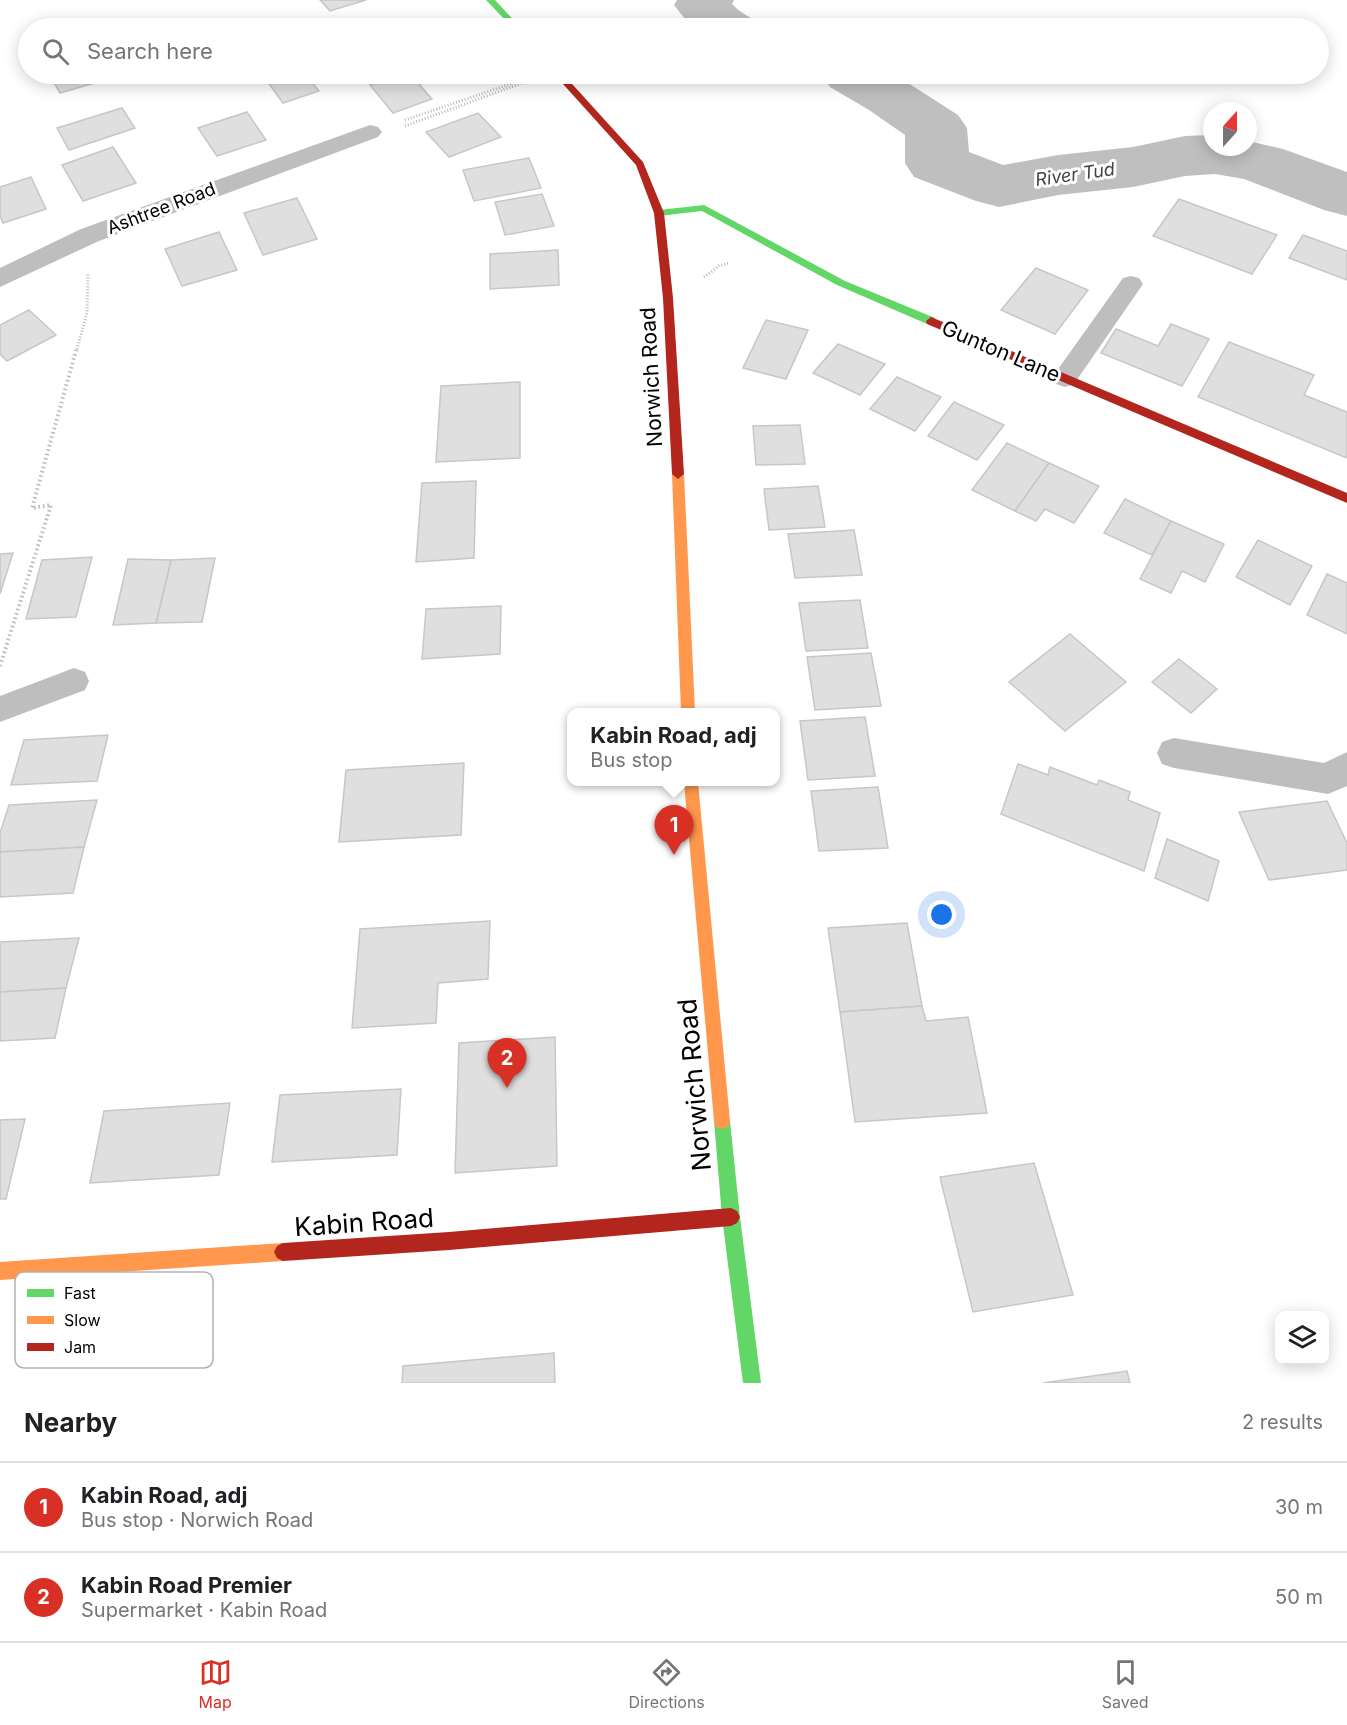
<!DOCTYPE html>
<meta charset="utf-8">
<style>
body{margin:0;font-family:Inter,sans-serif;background:#f6f6f6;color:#202124}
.controls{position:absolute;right:18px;bottom:18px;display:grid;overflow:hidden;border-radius:12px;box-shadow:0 3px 15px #0003}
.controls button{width:54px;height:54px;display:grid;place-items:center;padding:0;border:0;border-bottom:2px solid #e0e0e0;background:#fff;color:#202124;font:30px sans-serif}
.compass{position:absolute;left:1203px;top:102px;width:54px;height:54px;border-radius:50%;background:#fff;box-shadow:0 3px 15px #0003;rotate:21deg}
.you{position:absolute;left:942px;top:915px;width:21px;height:21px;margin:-15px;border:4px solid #fff;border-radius:50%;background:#1a73e8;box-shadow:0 0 0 9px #1a73e833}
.badge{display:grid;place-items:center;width:39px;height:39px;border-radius:50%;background:#d93025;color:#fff;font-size:20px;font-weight:700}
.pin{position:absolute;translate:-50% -50px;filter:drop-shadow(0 2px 3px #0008)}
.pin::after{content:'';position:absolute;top:32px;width:21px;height:18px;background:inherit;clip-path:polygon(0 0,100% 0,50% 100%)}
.popup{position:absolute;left:567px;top:708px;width:213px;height:78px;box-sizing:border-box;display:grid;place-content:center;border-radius:12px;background:#fff;filter:drop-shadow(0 2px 4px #0005);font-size:20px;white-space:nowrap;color:#757577}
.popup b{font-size:22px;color:#202124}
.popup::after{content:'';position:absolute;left:50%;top:100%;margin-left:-12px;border:12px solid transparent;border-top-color:#fff}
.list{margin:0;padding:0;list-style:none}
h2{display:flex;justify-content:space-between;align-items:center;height:78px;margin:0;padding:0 24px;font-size:26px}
h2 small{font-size:20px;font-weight:400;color:#757577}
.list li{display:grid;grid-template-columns:39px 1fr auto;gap:18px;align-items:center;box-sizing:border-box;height:90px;padding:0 24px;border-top:2px solid #e0e0e0}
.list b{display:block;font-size:22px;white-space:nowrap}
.list p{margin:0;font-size:20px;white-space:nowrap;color:#757577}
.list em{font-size:20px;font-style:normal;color:#757577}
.icon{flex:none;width:33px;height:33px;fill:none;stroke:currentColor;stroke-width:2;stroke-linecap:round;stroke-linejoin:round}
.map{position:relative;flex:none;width:1347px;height:1383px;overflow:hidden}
.search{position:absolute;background:#fff;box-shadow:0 3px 15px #0003;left:18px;right:18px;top:18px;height:66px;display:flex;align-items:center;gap:15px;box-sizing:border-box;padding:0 21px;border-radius:33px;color:#757577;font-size:22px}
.sheet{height:258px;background:#fff}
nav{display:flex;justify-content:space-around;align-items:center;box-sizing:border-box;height:84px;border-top:2px solid #e0e0e0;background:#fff;font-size:16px;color:#757577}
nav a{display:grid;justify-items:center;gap:3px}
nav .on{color:#d93025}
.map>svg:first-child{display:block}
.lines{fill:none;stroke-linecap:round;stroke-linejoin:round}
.river{fill:#bfbfbf;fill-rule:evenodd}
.building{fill:#dfdfdf;stroke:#c7c7c7;stroke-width:1.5}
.path-far1{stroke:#b9b9b9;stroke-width:3;stroke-dasharray:1 2;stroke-linecap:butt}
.path{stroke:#b9b9b9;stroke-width:4;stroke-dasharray:1.5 3;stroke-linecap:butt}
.lane{fill:#bebebe;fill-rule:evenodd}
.street{fill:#bebebe;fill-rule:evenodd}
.fast{fill:#63d668;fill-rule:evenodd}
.slow{fill:#ff974d;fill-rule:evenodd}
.jam{fill:#b3261e;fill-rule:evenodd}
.labels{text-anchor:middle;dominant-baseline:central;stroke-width:6;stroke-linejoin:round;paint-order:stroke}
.far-water-label{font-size:18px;font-style:italic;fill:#444;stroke:#fff}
.far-street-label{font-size:18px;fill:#000;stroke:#fff}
.street-label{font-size:21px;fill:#000;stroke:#fff}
.near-street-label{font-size:26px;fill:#000;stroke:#fff}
.key{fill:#fff;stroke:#b2b2b2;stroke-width:1.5}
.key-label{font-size:16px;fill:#000}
</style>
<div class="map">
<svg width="1347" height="1383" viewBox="0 0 1347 1383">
<rect width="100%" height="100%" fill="#fff"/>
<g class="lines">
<g class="river">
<path d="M677,0h57l-2,4c11,12 17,9 28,24h-68l-18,-23z"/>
<path d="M821,74h73l64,41 9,13 2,24 34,13 55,-10 75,-8 52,-11 27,-1v12h36v-6l35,8 64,23v44l-23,-6 -80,-31 -29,-5 -30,2 -52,11 -75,8 -59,12 -23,-6 -62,-24 -9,-14v-28l-36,-25 -39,-23z"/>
</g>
</g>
<g class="building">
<path d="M320,0h46l-36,11z"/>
<path d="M49,74h47l5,7 -41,12z"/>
<path d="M262,74h43l14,17 -36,12z"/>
<path d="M406,74h22l5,5 -14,5 13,15 -39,14 -23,-28z"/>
<path d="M122,108l13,20 -66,22 -12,-22z"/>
<path d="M247,112l19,28 -49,16 -19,-28z"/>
<path d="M478,113l23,24 -52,20 -23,-25z"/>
<path d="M113,147l23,36 -53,18 -21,-36z"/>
<path d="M529,158l12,30 -67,13 -11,-31z"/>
<path d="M31,177l15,32 -43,14 -3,-7v-29z"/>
<path d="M542,194l12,32 -49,9 -10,-33z"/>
<path d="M297,198l20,41 -54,16 -19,-42z"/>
<path d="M1179,199l98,36 -25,39 -99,-38z"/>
<path d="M219,232l18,38 -55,16 -17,-37z"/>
<path d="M1303,235l44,16v29l-58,-22z"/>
<path d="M558,250l1,35 -69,4v-35z"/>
<path d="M1036,268l52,22 -33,44 -54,-24z"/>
<path d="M29,310l27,25 -49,26 -7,-7v-29z"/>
<path d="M766,320l42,10 -22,49 -43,-11z"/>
<path d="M1171,324l38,15 -27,47 -81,-33 15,-24 42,17z"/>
<path d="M1229,342l85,33 -10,20 43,17v46l-149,-61z"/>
<path d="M838,344l47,20 -25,31 -47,-22z"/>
<path d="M897,377l44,20 -26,34 -45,-22z"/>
<path d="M520,382v76l-84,4 5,-76z"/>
<path d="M954,402l50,23 -27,35 -49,-24z"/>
<path d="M800,425l5,39 -49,1 -3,-39z"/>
<path d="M1007,443l42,20 -34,48 -43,-21z"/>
<path d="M1049,463l50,23 -25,37 -29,-14 -9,12 -21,-10z"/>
<path d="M476,481l-2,77 -58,4 6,-79z"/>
<path d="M818,486l7,41 -56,3 -5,-41z"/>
<path d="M1125,499l46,22 -19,34 -48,-22z"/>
<path d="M1171,521l53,23 -19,38 -23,-11 -11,22 -31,-14z"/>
<path d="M854,530l8,45 -67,3 -7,-44z"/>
<path d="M1258,540l54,26 -22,39 -54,-28z"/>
<path d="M13,553l-13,41v-40z"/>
<path d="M92,557l-16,60 -50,2 16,-59z"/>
<path d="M215,558l-13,64 -46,1 15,-63z"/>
<path d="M128,559l43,1 -15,63 -43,2z"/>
<path d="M1327,574l20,9v51l-40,-19z"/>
<path d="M860,600l8,48 -62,3 -7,-48z"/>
<path d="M501,606l-1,48 -78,5 4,-50z"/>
<path d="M1070,634l56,48 -61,49 -56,-49z"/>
<path d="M871,653l10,53 -66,4 -8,-53z"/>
<path d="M1179,659l38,30 -26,24 -39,-31z"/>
<path d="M865,717l10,59 -67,4 -8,-59z"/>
<path d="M108,735l-11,46 -86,4 13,-45z"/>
<path d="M464,763l-3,72 -122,7 7,-72z"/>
<path d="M1018,764l30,11 2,-8 47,18 2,-5 31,12 -2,8 32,13 -16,58 -143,-57z"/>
<path d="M878,787l10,61 -69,3 -8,-60z"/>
<path d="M97,800l-13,47 -84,5v-19l9,-28z"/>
<path d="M1327,801l20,42v27l-78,10 -30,-68z"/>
<path d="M1167,839l52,22 -11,40 -53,-23z"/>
<path d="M84,847l-11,46 -73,4v-45z"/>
<path d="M490,921l-2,58 -50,4 -2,40 -84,5 8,-99z"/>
<path d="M907,923l15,83 -82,6 -12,-84z"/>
<path d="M79,938l-13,50 -66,4v-50z"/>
<path d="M66,988l-11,50 -55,3v-49z"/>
<path d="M922,1006l4,15 42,-4 19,96 -132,9 -15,-110z"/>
<path d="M555,1037l2,129 -102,7 4,-130z"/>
<path d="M401,1089l-4,66 -125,7 8,-67z"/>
<path d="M230,1103l-11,72 -129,8 14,-72z"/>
<path d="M25,1119l-19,80h-6v-79z"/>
<path d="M1034,1163l39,132 -100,17 -33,-135z"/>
<path d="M554,1353l1,30h-153l1,-17z"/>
<path d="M1127,1371l3,12h-87z"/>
</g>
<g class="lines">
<g class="path-far1">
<path d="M405,120l120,-41"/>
<path d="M405,126l120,-44"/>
<path d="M704,277l15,-11 10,-3"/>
<path d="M77,349l10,-36 1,-39"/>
</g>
<path class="path" d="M0,666l51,-161 -19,3 45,-161"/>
<g class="lane">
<path d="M1131,276l8,2 4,6 -69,100 -9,3 -9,-3 -3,-6 3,-6 67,-94z"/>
<path d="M74,668l11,4 4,9 -4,9 -85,32v-26z"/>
</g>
<g class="street">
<path d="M370,125l8,2 4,5 -4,5 -279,104 -99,46v-19l81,-39z"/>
<path d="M1174,738l150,25 23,-11v34l-19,8 -154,-26 -12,-4 -5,-11 5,-11z"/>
</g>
<g class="fast">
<path d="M486,0h9l26,28h-8z"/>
<path d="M704,205l141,76 90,37 1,3 -5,4 -4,-1 -90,-39 -135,-74 -43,5 -5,-3 5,-3z"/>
<path d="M722,1113l6,2 2,6 10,96 21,166h-18l-21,-166 -8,-96 2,-6z"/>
</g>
<g class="slow">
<path d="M678,469l6,5 11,238h-14l-9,-238z"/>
<path d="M684,782h14l32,339 -2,6 -6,2 -6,-2 -2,-6z"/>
<path d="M283,1243l6,3 3,6 -3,6 -6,3 -283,19v-18z"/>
</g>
<g class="jam">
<path d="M554,74h9l80,88 21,51 9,85 11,176 -6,5 -6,-5 -9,-176 -9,-85 -18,-48z"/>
<path d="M931,317l416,176v10l-420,-179 -1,-3z"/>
<path d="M731,1208l6,3 3,6 -3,6 -6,3 -282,24 -166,11 -6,-3 -3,-6 3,-6 6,-3 166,-11z"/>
</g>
</g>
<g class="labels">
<g class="far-water-label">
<text transform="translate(1075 174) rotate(-8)">River Tud</text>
</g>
<g class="far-street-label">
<text transform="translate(161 208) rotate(-21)">Ashtree Road</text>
</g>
<g class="street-label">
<text transform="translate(1001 351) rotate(23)">Gunton Lane</text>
<text transform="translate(651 377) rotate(-93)">Norwich Road</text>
</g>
<g class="near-street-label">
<text transform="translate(694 1085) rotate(-95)">Norwich Road</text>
<text transform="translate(364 1222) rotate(-4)">Kabin Road</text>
</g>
</g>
<rect x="15" y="1272" width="198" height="96" rx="9" class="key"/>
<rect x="27" y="1289" width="27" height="8" fill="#63d668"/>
<rect x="27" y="1316" width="27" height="8" fill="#ff974d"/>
<rect x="27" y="1343" width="27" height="8" fill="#b3261e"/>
<g class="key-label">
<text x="64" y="1299">Fast</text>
<text x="64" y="1326">Slow</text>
<text x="64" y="1353">Jam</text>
</g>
</svg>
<div class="controls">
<button><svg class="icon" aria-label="layers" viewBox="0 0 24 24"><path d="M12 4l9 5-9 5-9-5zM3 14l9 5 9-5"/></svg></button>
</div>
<svg class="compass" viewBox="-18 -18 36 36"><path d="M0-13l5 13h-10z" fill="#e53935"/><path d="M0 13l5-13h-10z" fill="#757577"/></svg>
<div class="you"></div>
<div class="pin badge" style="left:674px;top:855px">1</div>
<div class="popup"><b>Kabin Road, adj</b>Bus stop</div>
<div class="pin badge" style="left:507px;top:1088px">2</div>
<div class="search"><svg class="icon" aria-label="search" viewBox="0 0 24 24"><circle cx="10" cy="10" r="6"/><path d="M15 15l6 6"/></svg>Search here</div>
</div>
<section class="sheet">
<h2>Nearby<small>2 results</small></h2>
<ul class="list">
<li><span class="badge">1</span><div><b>Kabin Road, adj</b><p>Bus stop · Norwich Road</p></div><em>30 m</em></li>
<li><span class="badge">2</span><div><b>Kabin Road Premier</b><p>Supermarket · Kabin Road</p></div><em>50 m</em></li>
</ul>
</section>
<nav>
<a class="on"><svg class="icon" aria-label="map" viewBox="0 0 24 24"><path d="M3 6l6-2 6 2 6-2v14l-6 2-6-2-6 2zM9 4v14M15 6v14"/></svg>Map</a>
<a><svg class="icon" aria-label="directions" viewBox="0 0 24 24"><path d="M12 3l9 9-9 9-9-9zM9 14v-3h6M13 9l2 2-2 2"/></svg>Directions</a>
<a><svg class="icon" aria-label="saved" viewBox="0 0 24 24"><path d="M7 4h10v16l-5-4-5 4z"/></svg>Saved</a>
</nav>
